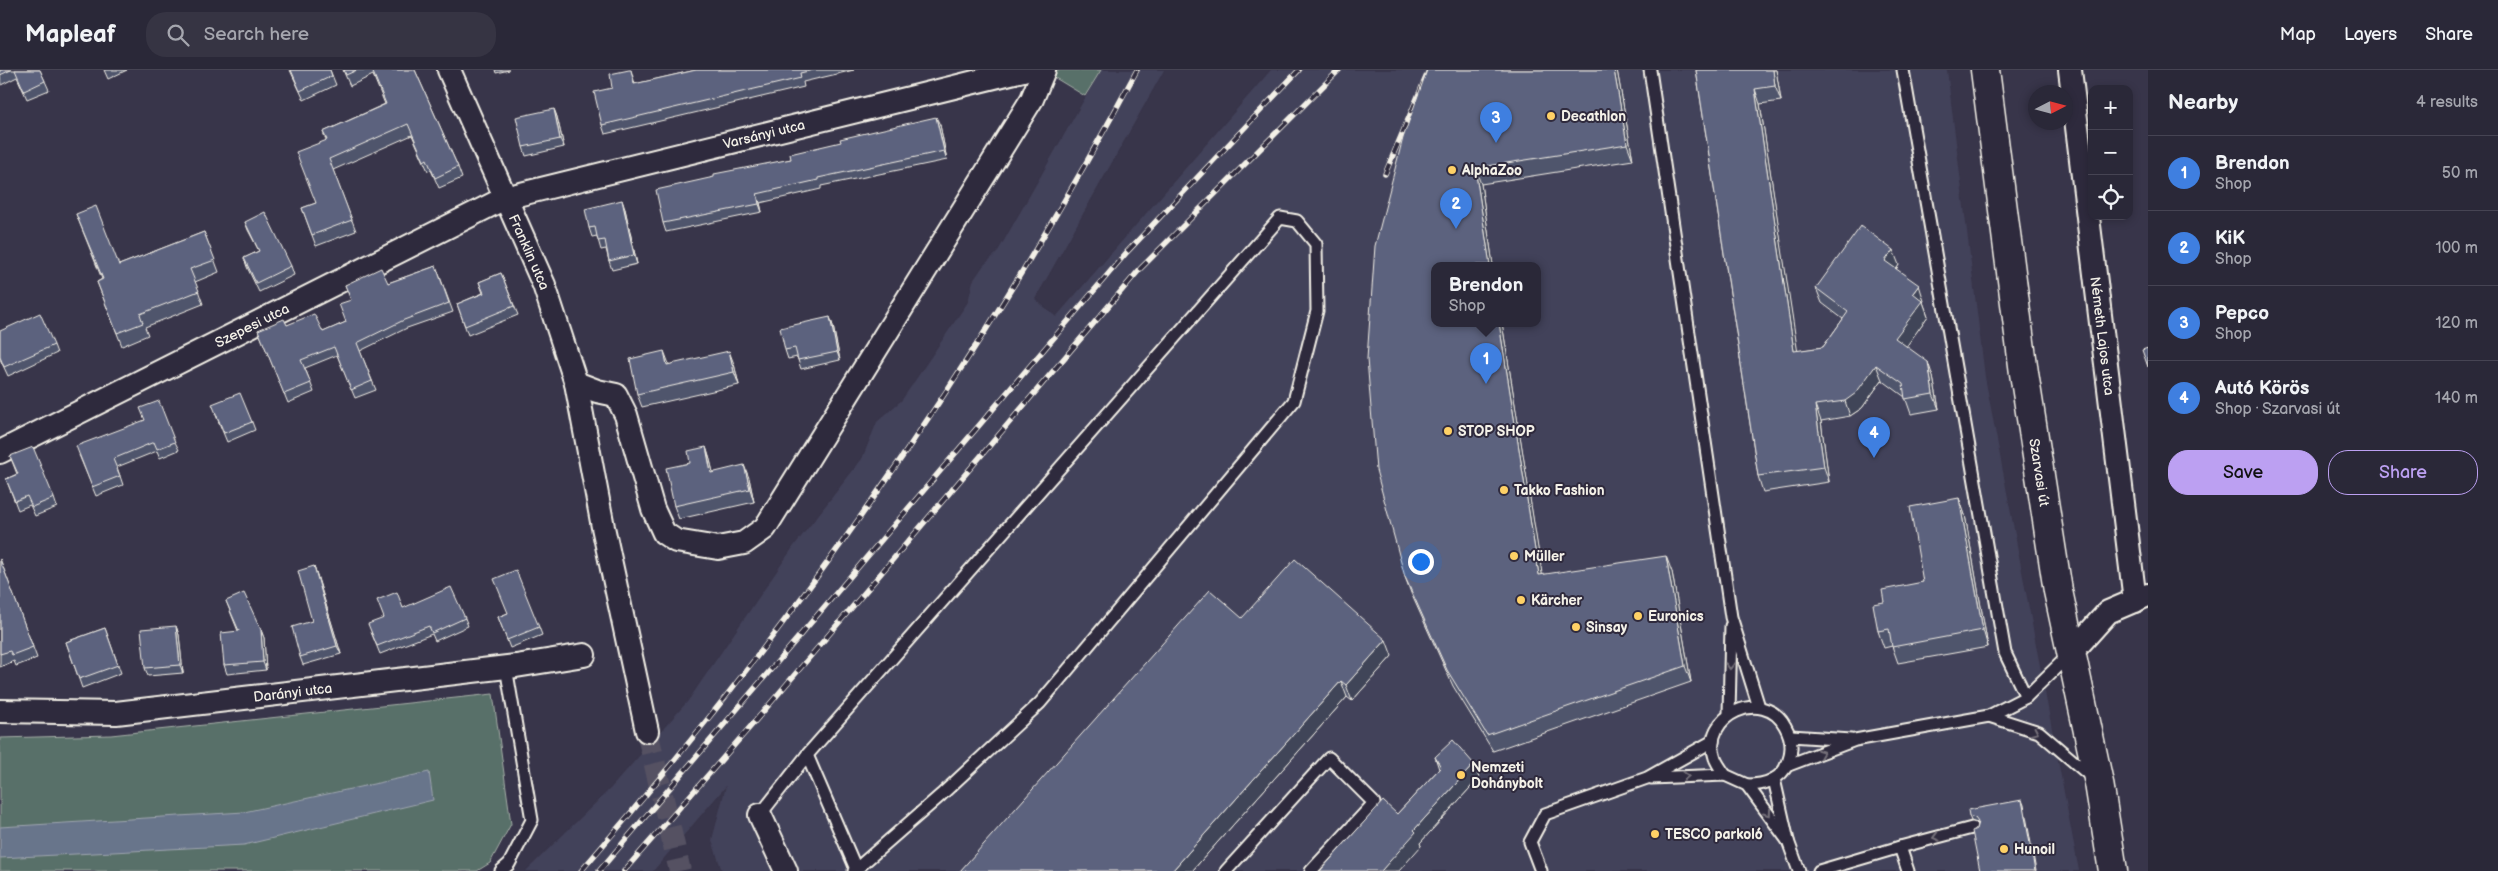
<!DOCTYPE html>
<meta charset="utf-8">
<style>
body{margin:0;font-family:"Balsamiq Sans",sans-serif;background:#363443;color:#f1f3f6}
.controls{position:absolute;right:15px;top:15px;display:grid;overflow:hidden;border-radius:10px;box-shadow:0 2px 8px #0003}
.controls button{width:45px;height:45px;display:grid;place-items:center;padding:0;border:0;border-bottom:1px solid #464453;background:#2a2838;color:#f1f3f6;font:25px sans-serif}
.compass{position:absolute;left:2028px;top:15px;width:45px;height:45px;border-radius:50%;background:#2a2838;box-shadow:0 2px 8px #0003;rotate:84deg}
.you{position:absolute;left:1420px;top:491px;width:18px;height:18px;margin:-12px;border:4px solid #fff;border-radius:50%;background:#1a73e8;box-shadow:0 0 0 8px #1a73e833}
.badge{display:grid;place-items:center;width:32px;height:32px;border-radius:50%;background:#bca0f2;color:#fff;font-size:16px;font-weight:700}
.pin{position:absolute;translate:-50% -41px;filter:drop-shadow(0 1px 2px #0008)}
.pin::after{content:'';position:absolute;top:26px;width:18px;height:15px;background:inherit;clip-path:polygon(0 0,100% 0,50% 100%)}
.popup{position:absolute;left:1431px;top:192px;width:110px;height:65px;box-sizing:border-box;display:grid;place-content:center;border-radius:10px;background:#2a2838;filter:drop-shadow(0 1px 4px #0005);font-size:16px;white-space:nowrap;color:#a5a6ae}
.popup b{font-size:19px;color:#f1f3f6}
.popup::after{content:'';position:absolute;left:50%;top:100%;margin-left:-10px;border:10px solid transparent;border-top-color:#2a2838}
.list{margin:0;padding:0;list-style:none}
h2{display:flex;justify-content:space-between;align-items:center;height:65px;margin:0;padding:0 20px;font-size:21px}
h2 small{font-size:16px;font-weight:400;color:#a5a6ae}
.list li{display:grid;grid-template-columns:32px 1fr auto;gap:15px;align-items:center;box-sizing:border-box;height:75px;padding:0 20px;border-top:1px solid #464453}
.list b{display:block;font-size:19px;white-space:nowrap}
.list p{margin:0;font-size:16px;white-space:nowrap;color:#a5a6ae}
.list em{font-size:16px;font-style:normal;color:#a5a6ae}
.actions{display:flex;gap:10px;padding:15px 20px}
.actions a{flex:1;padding:11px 0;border:1px solid #bca0f2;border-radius:20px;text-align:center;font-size:18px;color:#bca0f2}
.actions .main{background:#bca0f2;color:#111}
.icon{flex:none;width:28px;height:28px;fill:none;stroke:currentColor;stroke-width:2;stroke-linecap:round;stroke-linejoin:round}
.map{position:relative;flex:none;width:2148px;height:801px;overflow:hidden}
header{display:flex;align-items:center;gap:30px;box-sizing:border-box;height:70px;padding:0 25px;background:#2a2838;border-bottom:1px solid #464453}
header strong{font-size:24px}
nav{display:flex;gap:28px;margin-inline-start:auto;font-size:18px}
.search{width:350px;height:45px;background:#363443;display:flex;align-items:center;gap:12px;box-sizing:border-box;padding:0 18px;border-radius:20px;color:#a5a6ae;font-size:19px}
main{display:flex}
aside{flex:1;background:#2a2838}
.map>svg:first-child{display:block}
.built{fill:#43425a;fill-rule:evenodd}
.green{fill:#596f69;stroke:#a6b0a8}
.water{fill:#67748b;stroke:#9fa6b0}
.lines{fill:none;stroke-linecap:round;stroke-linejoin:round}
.minor-tunnel{stroke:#545162;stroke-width:22;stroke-dasharray:22 11;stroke-linecap:butt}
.service-casing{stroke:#f4f1e8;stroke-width:15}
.minor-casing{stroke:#f4f1e8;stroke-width:26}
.primary-casing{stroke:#f4f1e8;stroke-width:31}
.service{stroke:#2f2a3d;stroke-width:11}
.minor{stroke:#2f2a3d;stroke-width:22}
.primary{stroke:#2f2a3d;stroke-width:28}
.rail-casing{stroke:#f4f1e8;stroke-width:5.5}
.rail{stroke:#2f2a3d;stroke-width:4;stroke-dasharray:11;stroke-linecap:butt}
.wall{fill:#4f546c;stroke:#f4f1e8}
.shaded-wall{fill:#404558;stroke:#f4f1e8}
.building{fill:#5c627e;stroke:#f4f1e8}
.oneway{stroke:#747079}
.poi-dot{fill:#ffd166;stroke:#2f2a3d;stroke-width:2}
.labels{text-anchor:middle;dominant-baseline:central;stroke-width:4;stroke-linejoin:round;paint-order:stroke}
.poi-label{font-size:14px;font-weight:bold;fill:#f4f1e8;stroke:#2f2a3d;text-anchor:start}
.street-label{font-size:14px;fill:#f4f1e8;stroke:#2f2a3d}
</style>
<header>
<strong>Mapleaf</strong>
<div class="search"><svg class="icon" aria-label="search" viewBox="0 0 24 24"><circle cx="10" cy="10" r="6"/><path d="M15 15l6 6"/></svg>Search here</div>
<nav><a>Map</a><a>Layers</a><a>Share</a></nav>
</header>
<main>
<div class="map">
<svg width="2148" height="801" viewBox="0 0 2148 801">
<rect width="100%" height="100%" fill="#38354a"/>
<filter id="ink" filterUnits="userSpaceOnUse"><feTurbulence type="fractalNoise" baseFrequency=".02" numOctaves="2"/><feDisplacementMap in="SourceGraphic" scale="10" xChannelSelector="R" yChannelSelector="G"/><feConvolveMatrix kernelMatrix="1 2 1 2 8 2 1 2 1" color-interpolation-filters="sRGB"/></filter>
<g filter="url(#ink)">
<path class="built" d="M1101,0h63l-129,229 21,18 215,-247h676l38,307 94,494h-1357l-10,-31 14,-54 -73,85h-127l84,-82 78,-88 106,-155 68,-87 15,-37 25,-22 66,-98 5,-21 11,-16 13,-12zM1435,195h102v58h-102z"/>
<g class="green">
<path d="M1049,0h52l-16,26 -38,-23z"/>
<path d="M493,624l18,130 -21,39 -13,8h-477v-133l111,-3z"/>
</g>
<path class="water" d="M429,702l4,28 -189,45 -244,13v-31l244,-15z"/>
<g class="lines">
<path class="minor-tunnel" d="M647,661l33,140"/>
<g class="service-casing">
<g id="service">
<path d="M1650,0l81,547 28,90"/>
<path d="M1903,0l102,583 21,44"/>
<path d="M1729,644l2,-88"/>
<path d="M1989,646l50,16 54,46"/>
<path d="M1791,666l60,4"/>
<path d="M807,685l49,114"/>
<path d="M1786,696l69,-26 134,-24 37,-19 44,-43"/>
<path d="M1725,705c-3,-5 -8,-11 -10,-17 -15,-43 49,-71 70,-32 7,12 8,24 3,37 -7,17 -25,22 -41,22"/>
<path d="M1651,708l74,-3 22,10 41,56"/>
<path d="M1774,709l14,62 11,30"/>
<path d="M760,745l47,-60 473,-537 17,3 19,23 1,67 -23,90 -254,302 -99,92 -87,76"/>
<path d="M1900,777l72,-19"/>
<path d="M501,801l8,-7 23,-44 -26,-153"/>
<path d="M1226,801l103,-113 45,45 -63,68"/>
<path d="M1541,801l-11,-29 15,-28 102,-36 66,-37"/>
<path d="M1819,801l81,-24 8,24"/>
</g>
</g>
<g class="minor-casing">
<g id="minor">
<path id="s1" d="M449,0l95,215 32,98 27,144 44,204"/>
<path id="s2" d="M2070,0l65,531"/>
<path d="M576,313l21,8 19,4 10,20 27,94 11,24 12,8 42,7 26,-5 21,-15 267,-429 12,-29"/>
<path id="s3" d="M0,382l505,-254 518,-128"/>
<path d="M2072,582l36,-40 40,-17"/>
<path id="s4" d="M0,641l116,2 400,-47 68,-11"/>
<path d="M760,745l26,56"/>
</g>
</g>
<g class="primary-casing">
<g id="primary">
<path id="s5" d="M1985,0l39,303 34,218 41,192 14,88"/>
</g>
</g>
<use href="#service" class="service"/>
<use href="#minor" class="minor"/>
<use href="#primary" class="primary"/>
<g class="rail-casing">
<g id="rail">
<path d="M1385,104l44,-104"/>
<path d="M581,801c214,-246 403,-513 556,-801"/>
<path d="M599,801l528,-619 172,-182"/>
<path d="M624,801l127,-145 389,-457 199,-199"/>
</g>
</g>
<use href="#rail" class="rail"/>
</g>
<g class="wall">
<path d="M0,0h40l9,20 -22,9 -10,-22 -16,8z"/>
<path d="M104,0h23l-19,9z"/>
<path d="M290,0h40l6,15 -32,15z"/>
<path d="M343,0h72l43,97 4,11 -23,10 -8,-18 -3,1 -16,-36 -79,35 23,61 -40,15 -14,-38 14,-5 10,-63 -3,-8 62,-28 -12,-29 -23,11z"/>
<path d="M495,0h14l-13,3z"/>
<path d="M631,0l4,14 61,-14h158l-51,12 1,5 -199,47 -3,-9 10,-37z"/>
<path d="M1427,0h190l16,90 -152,24 12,81h-58v58h67l40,252 130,-3 19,110 -198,69 -40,-65 -42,-93 -6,-16z"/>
<path d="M1696,0h80l5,31 -21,3 37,247 26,-4 20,-28 -21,-16 -6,-15 83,-23 -3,4 28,32 -1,1 5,14 -22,30 27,31 6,32 -28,5 -6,-17 -23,-17 -20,28 -12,8 -29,5 8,61 -66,10 -5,-16z"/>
<path d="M554,39l3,8 7,30 -38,9 -3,-9z"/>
<path d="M940,55l7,35 -126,26v3l-61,14 2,9 -96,20 -3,-9 51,-46 77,-18z"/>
<path d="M625,139l12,55 -25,6 -3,-9 -3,-12 -5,1 -4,-14 -5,1 -3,-9z"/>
<path d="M76,144l43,51 85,-33 15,40 -24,10 8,22 -58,23 3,8 -26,11 -25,-64 5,-3z"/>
<path d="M245,152l46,44 3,9 -35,17 -12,-25 -3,-9 15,-7 -11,-21z"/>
<path d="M436,196l17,46 -46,16 -47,23 16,39 -21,8 -18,-43 -32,13 9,24 -26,11 -30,-73 29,-5 36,7 23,-10 5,-22 -6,-15 43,-2z"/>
<path d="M501,203l17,42 -50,20 -11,-31 26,-11 -4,-11z"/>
<path d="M830,247l3,9 7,34 -39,9 -4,-12 -9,2 -3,-9z"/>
<path d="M0,261l54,14 3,8 -49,23 -8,-17z"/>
<path d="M734,294l5,21 -97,22 -5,-13 32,-29z"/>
<path d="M215,343l37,9 3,8 -28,12z"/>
<path d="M145,350l30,22 4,8 -19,8 -3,-7 -40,16 6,18 -27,11 -17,-41z"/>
<path d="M706,377l4,13 3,12 36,6 5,24 -75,17 -5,-13 16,-43z"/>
<path d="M10,386l44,42 3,9 -22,9 -5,-11 -12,5 -12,-31 11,-5z"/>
<path d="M1959,428l6,17 23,132 -90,16 -6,-17 -8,2 -6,-17 6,-29 39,-20z"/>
<path d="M0,489l37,99 -21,8 -2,-5 -14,6z"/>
<path d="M314,496l27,88 -38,11 -3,-8 12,-36z"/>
<path d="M226,531l35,29 3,8 2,32 -39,4 -3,-9 14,-34z"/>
<path d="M403,538l62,10 3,8 -33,15 -3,-7 -52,20 -9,-22 12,-14z"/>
<path d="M508,543l31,14 3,8 -32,13 -12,-31z"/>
<path d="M1242,548l150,38 -40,45 -5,-4 -155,174h-232z"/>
<path d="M176,556l3,9 4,38 -35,3 -3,-8z"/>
<path d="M105,558l16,45 -39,15 -16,-46z"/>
<path d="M1435,687l39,7 5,14 -59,65 1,3 -24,-32 42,-45z"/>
<path d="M2024,735l-48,24 1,-6 -6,-2 -2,-5z"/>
</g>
<g class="shaded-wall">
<path d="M1614,0h3l16,90 -6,-16z"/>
<path d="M1773,0h3l5,31 -6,-15z"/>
<path d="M1755,19l5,15 40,263 -6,-16z"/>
<path d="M554,39l3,8 7,30 -4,-8z"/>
<path d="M936,47l4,8 7,35 -3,-9z"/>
<path d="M1475,98l6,16 12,81h-3z"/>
<path d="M757,124l3,9 2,9 -3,-8z"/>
<path d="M622,130l3,9 12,55 -3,-9z"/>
<path d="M1893,180l6,15 -8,12 -6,-16z"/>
<path d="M1919,215l5,16 -1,1 5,14 -27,38 -6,-16 18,-45z"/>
<path d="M830,247l3,9 7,34 -3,-8z"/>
<path d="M1499,253h3l43,269 -6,-17z"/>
<path d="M664,281l5,13 3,14 -5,-13z"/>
<path d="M729,281l5,13 5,21 -5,-13z"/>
<path d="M1928,292l5,15 6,32 -6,-15z"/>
<path d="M1876,295l6,15 -20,28 -12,8 -5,-15z"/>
<path d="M1815,335l6,16 8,61 -5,-15z"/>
<path d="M706,377l4,13 6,25 -5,-12z"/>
<path d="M744,395l5,13 5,24 -4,-13z"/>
<path d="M1959,428l6,17 23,132 -5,-17z"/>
<path d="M1666,486l6,16 19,110 -6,-16z"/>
<path d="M314,496l3,9 24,79 -4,-8z"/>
<path d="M176,556l3,9 4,38 -3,-8z"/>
<path d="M261,560l3,8 2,32 -3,-8z"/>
<path d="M1386,570l6,16 -40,45 -6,-16z"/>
<path d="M1341,611l6,16 -155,174h-20z"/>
<path d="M1474,694l5,14 -59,65 1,3 -22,25h-18l33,-41z"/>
<path d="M2022,730l2,5 12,66h-1z"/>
</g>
<g class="building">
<path d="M0,0h11l-11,5z"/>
<path d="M15,0h25l5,11 -21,10z"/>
<path d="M291,0h39l2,6 -32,15z"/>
<path d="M344,0h13l-11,5z"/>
<path d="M372,0h43l43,97 -23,11 -8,-19 -3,2 -16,-37 -79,35 23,61 -40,15 -10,-27 14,-5 -20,-51 31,-12 -4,-8 63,-28z"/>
<path d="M629,0h2l3,14 62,-14h117l-13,3 1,5 -199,47 -8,-33 18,-4 -2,-14z"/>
<path d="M1427,0h187l13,74 -152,24 15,97h-55v58h64l40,252 127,-19 19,110 -198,69 -40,-65 -42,-93 -29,-107 -9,-111 8,-113 28,-108z"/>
<path d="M1696,0h77l2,16 -20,3 39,262 29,-4 25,-35 -32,-24 45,-62 32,24 -8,11 34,24 -6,8 10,8 -28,37 33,24 5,32 -28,5 -2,-15 -27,-19 -20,28 -11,8 -30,4 9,62 -66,9z"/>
<path d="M554,39l6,30 -37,8 -7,-30z"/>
<path d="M936,47l8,34 -126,27v2l-61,14 2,10 -96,19 -7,-33 58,-13v-3l77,-15 -1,-5 51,-12 -1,-3z"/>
<path d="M622,130l12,55 -25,6 -4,-21 -7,1 -3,-14 -6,1 -4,-19z"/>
<path d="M96,136l23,59 85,-33 11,28 -25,9 9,22 -59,23 3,9 -26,10 -20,-51 6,-3 -27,-65z"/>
<path d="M265,142l26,54 -35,17 -12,-25 15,-7 -14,-29z"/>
<path d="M436,196l13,37 -45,17 -47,23 15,38 -21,9 -17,-43 -33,13 10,23 -27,11 -26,-64 26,-11 3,6 27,-11 9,18 23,-10 -7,-18 12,-4 -6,-15 36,-17 7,15z"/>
<path d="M501,203l13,33 -49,20 -8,-22 27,-11 -5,-11z"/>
<path d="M40,243l14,32 -50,22 -4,-10v-26z"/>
<path d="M830,247l7,35 -39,8 -3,-12 -10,2 -5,-22z"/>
<path d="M2148,278v19l-6,-17z"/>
<path d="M664,281l3,14 62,-14 5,21 -97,22 -7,-35z"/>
<path d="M240,323l12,29 -28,11 -12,-29z"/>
<path d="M159,331l16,41 -18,7 -3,-7 -41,17 7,17 -28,11 -16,-41 69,-26 -5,-12z"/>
<path d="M33,377l21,51 -22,9 -5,-11 -12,5 -9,-22 12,-5 -8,-18z"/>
<path d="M706,377l5,26 33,-8 6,24 -76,17 -8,-38 24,-5 -2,-12z"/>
<path d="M1959,428l24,132 -91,17 -3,-18 -11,2 -5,-27 11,-2 -2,-12 41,-8 -13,-75z"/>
<path d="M0,489l33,88 -21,8 -2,-4 -10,3z"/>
<path d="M1295,489l91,81 -40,45 -5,-4 -169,190h-212l250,-281 32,28z"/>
<path d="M314,496l23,80 -37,11 -8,-30 20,-6 -14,-50z"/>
<path d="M516,500l23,57 -32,13 -9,-23 10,-4 -14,-34z"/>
<path d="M451,517l14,31 -33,15 -3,-7 -52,20 -9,-22 16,-6 -7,-18 20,-8 6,16z"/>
<path d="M244,523l17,37 2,32 -39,3 -3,-32 18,-2 -13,-30z"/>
<path d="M176,556l4,39 -35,3 -4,-39z"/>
<path d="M105,558l13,37 -39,14 -13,-37z"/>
<path d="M1453,670l21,24 -60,66 2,2 -35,39h-61l63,-70 14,13 44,-47 -6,-10z"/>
<path d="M2022,730l13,71h-55l-8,-40 4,-2 2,-7 -3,-4 -6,-2 -1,-6z"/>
</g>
<defs><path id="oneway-chevron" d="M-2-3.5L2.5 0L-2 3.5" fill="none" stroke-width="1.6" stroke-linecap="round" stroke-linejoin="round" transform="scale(1.25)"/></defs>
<g class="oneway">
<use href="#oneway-chevron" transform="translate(1730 596) rotate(91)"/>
<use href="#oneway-chevron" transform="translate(2035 662) rotate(25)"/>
<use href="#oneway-chevron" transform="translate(1821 683) rotate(-21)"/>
<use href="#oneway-chevron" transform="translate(1686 706) rotate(-3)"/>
<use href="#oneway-chevron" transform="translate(1768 743) rotate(54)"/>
<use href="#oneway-chevron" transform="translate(1936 767) rotate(165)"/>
</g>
</g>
<g class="poi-dot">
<circle cx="1551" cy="46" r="5"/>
<circle cx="1452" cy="100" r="5"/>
<circle cx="1448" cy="361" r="5"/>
<circle cx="1504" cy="420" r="5"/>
<circle cx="1514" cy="486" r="5"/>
<circle cx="1521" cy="530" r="5"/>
<circle cx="1638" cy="546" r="5"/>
<circle cx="1576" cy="557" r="5"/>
<circle cx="1461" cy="705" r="5"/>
<circle cx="1655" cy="764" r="5"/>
<circle cx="2004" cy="779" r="5"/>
</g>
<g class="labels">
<g class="poi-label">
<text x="1561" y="46">Decathlon</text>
<text x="1462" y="100">AlphaZoo</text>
<text x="1458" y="361">STOP SHOP</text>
<text x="1514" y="420">Takko Fashion</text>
<text x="1524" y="486">Müller</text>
<text x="1531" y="530">Kärcher</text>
<text x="1648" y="546">Euronics</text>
<text x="1586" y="557">Sinsay</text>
<text x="1471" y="697">Nemzeti<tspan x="1471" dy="16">Dohánybolt</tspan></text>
<text x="1665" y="764">TESCO parkoló</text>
<text x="2014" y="779">Hunoil</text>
</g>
<g class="street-label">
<text stroke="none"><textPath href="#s3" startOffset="832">Varsányi utca</textPath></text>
<text stroke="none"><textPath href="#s1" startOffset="199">Franklin utca</textPath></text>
<text stroke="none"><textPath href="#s3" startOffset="282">Szepesi utca</textPath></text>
<text stroke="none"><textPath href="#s2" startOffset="268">Németh Lajos utca</textPath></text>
<text stroke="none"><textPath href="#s5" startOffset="406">Szarvasi út</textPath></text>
<text stroke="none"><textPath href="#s4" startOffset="294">Darányi utca</textPath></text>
</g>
</g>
</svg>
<div class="controls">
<button>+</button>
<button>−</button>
<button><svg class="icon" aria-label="locate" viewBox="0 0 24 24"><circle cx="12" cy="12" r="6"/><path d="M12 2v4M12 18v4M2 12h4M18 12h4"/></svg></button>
</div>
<svg class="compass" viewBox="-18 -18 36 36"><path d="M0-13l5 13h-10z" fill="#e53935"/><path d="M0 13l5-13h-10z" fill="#a5a6ae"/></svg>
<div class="you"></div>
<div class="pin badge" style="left:1486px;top:314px;background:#3f7fe0">1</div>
<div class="popup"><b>Brendon</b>Shop</div>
<div class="pin badge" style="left:1456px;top:159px;background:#3f7fe0">2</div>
<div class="pin badge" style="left:1496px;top:73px;background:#3f7fe0">3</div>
<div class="pin badge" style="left:1874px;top:388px;background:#3f7fe0">4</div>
</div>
<aside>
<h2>Nearby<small>4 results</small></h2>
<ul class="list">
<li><span class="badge" style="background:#3f7fe0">1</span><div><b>Brendon</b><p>Shop</p></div><em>50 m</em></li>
<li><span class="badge" style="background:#3f7fe0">2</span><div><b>KiK</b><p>Shop</p></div><em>100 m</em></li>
<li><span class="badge" style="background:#3f7fe0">3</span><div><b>Pepco</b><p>Shop</p></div><em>120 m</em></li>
<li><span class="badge" style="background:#3f7fe0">4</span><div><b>Autó Körös</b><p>Shop · Szarvasi út</p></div><em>140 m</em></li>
</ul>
<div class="actions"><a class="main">Save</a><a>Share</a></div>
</aside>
</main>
